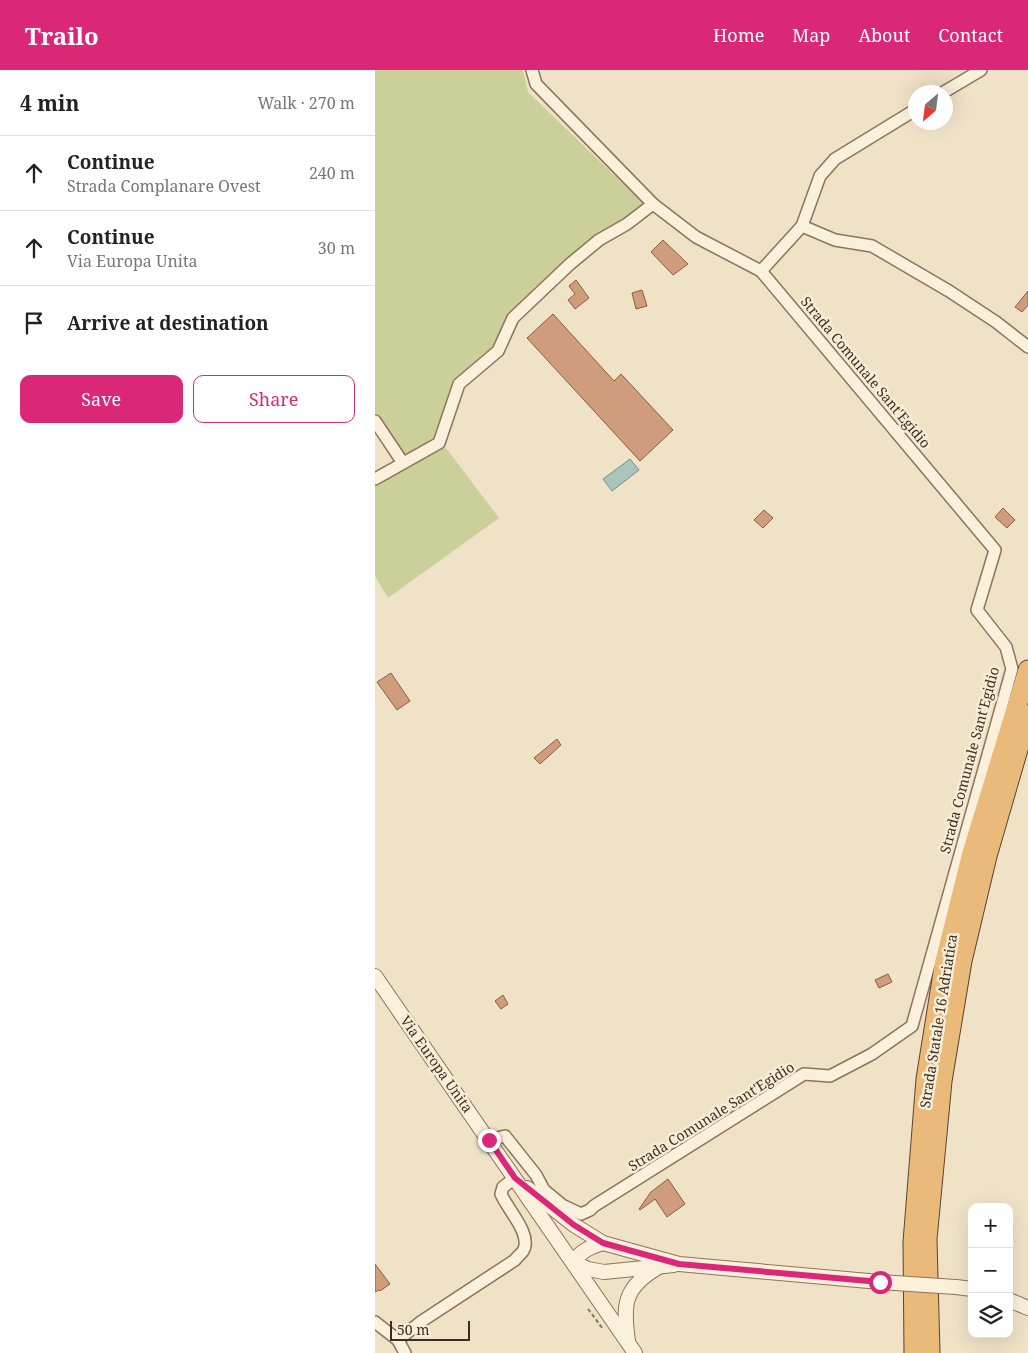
<!DOCTYPE html>
<meta charset="utf-8">
<style>
body{margin:0;font-family:"Noto Serif",serif;background:#f2f2f2;color:#222}
.controls{position:absolute;right:15px;bottom:15px;display:grid;overflow:hidden;border-radius:10px;box-shadow:0 5px 20px #0002}
.controls button{width:45px;height:45px;display:grid;place-items:center;padding:0;border:0;border-bottom:1px solid #e0e0e0;background:#fff;color:#222;font:25px sans-serif}
.compass{position:absolute;left:533px;top:15px;width:45px;height:45px;border-radius:50%;background:#fff;box-shadow:0 5px 20px #0002;rotate:208deg}
.scale{position:absolute;left:15px;bottom:12px;width:80px;box-sizing:border-box;padding-left:5px;border:2px solid #3d2d20;border-top:0;font-size:14px;line-height:18px;white-space:nowrap;color:#3d2d20;-webkit-text-stroke:4px #f7edd7;paint-order:stroke}
.stop{position:absolute;width:15px;height:15px;margin:-11px;border:4px solid #db2777;border-radius:50%;background:#fff}
.stop.end{background:#db2777;border-color:#fff;box-shadow:0 1px 5px #0008}
.list{margin:0;padding:0;list-style:none}
h2{display:flex;justify-content:space-between;align-items:center;height:65px;margin:0;padding:0 20px;font-size:21px}
h2 small{font-size:16px;font-weight:400;color:#767676}
.list li{display:grid;grid-template-columns:32px 1fr auto;gap:15px;align-items:center;box-sizing:border-box;height:75px;padding:0 20px;border-top:1px solid #e0e0e0}
.list b{display:block;font-size:19px;white-space:nowrap}
.list p{margin:0;font-size:16px;white-space:nowrap;color:#767676}
.list em{font-size:16px;font-style:normal;color:#767676}
.actions{display:flex;gap:10px;padding:15px 20px}
.actions a{flex:1;padding:11px 0;border:1px solid #db2777;border-radius:10px;text-align:center;font-size:18px;color:#db2777}
.actions .main{background:#db2777;color:#fff}
.icon{flex:none;width:28px;height:28px;fill:none;stroke:currentColor;stroke-width:2;stroke-linecap:round;stroke-linejoin:round}
.map{position:relative;flex:none;width:653px;height:1283px;overflow:hidden}
header{display:flex;align-items:center;gap:30px;box-sizing:border-box;height:70px;padding:0 25px;background:#db2777;color:#fff}
header strong{font-size:24px}
nav{display:flex;gap:28px;margin-inline-start:auto;font-size:18px}
main{display:flex}
aside{flex:1;background:#fff}
.map>svg:first-child{display:block}
.green{fill:#cbcf9a}
.water{fill:#a9c4bb;stroke:#6f9389}
.building{fill:#cf9c7c;stroke:#8d5c41}
.lines{fill:none;stroke-linecap:round;stroke-linejoin:round}
.minor-casing{stroke:#8d745c;stroke-width:14}
.tertiary-casing{stroke:#8d745c;stroke-width:16}
.trunk-casing{stroke:#5b4230;stroke-width:21}
.path{stroke:#8d745c;stroke-width:2;stroke-dasharray:4 2.5;stroke-linecap:butt}
.minor{stroke:#faf0db;stroke-width:11}
.tertiary{stroke:#faf0db;stroke-width:14}
.trunk{stroke:#eaba7b;stroke-width:19}
.tertiary-bridge-casing{stroke:#8d745c;stroke-width:16;stroke-linecap:butt}
.tertiary-bridge{stroke:#faf0db;stroke-width:14}
.route{stroke:#db2777;stroke-width:6}
.labels{text-anchor:middle;dominant-baseline:central;stroke-width:5;stroke-linejoin:round;paint-order:stroke}
.street-label{font-size:14px;fill:#3d2d20;stroke:#f7edd7}
</style>
<header>
<strong>Trailo</strong>
<nav><a>Home</a><a>Map</a><a>About</a><a>Contact</a></nav>
</header>
<main>
<aside>
<h2>4 min<small>Walk · 270 m</small></h2>
<ul class="list">
<li><svg class="icon" aria-label="ahead" viewBox="0 0 24 24"><path d="M12 20V5M6 11l6-6 6 6"/></svg><div><b>Continue</b><p>Strada Complanare Ovest</p></div><em>240 m</em></li>
<li><svg class="icon" aria-label="ahead" viewBox="0 0 24 24"><path d="M12 20V5M6 11l6-6 6 6"/></svg><div><b>Continue</b><p>Via Europa Unita</p></div><em>30 m</em></li>
<li><svg class="icon" aria-label="arrive" viewBox="0 0 24 24"><path d="M6 21V4h12l-3 4 3 4H6"/></svg><div><b>Arrive at destination</b></div></li>
</ul>
<div class="actions"><a class="main">Save</a><a>Share</a></div>
</aside>
<div class="map">
<svg width="653" height="1283" viewBox="0 0 653 1283">
<rect width="100%" height="100%" fill="#f0e2c7"/>
<g class="green">
<path d="M0,0h148l5,22 117,113 -48,30 -88,78 -16,35 -39,34 -20,58 -29,17 -30,-45z"/>
<path d="M68,374l56,74 -111,80 -13,-22v-90z"/>
</g>
<path class="water" d="M255,389l9,11 -27,21 -9,-12z"/>
<g class="building">
<path d="M288,170l25,24 -15,11 -22,-23z"/>
<path d="M201,210l13,18 -14,11 -7,-9 7,-6 -6,-8z"/>
<path d="M267,220l5,16 -11,3 -4,-16z"/>
<path d="M653,221v14l-6,7 -7,-5z"/>
<path d="M178,244l61,67 7,-7 52,56 -33,31 -113,-123z"/>
<path d="M628,438l12,12 -8,8 -12,-11z"/>
<path d="M389,440l9,8 -10,10 -9,-8z"/>
<path d="M16,603l19,28 -13,9 -20,-28z"/>
<path d="M182,669l4,6 -21,19 -6,-6z"/>
<path d="M513,904l4,8 -13,6 -4,-8z"/>
<path d="M128,925l5,9 -7,5 -6,-8z"/>
<path d="M293,1109l17,25 -18,13 -12,-18 -15,11 -1,-1 12,-17z"/>
<path d="M0,1194l15,20 -10,7 -1,-1 -4,2z"/>
</g>
<g class="lines">
<g class="minor-casing">
<g id="minor">
<path d="M569,22l37,-22"/>
<path d="M427,156l18,-50 15,-17 80,-49"/>
<path d="M386,201l41,-45 33,14 37,6 77,45 47,31 32,25"/>
<path d="M0,351l28,42"/>
<path d="M0,409l64,-36 20,-59 39,-33 15,-33 57,-54 29,-24 28,-16 26,-20"/>
<path d="M114,1070l16,-4 31,39 8,15 18,15 19,9 9,-4 4,-4 210,-132 26,2 42,-22 40,-28 100,-357 -6,-22 -29,-37 18,-60 -234,-279 -65,-34 -43,-33 -117,-120 -4,-14"/>
<path d="M0,1252l23,18"/>
<path d="M30,1283l-7,-13 24,-19 93,-61c2,-3 6,-6 8,-9 10,-16 -16,-42 -22,-57l2,-7 12,-9"/>
</g>
</g>
<g class="tertiary-casing">
<g id="tertiary">
<path d="M0,906l260,377"/>
<path d="M152,1118l47,37 29,18 76,21 201,18"/>
<path d="M198,1192l15,7 16,3 70,-7"/>
<path d="M198,1192c8,-11 17,-15 30,-19"/>
<path d="M581,1217l16,2"/>
<path d="M634,1230l19,8"/>
<path d="M253,1271c-5,-35 -5,-53 29,-73"/>
</g>
</g>
<g class="trunk-casing">
<g id="trunk">
<path d="M539,1283l-1,-111 13,-163 19,-118 27,-108 56,-183"/>
<path d="M555,1283l-3,-114 15,-158 20,-120 25,-105 41,-141"/>
</g>
</g>
<path class="path" d="M213,1239l15,20"/>
<use href="#minor" class="minor"/>
<use href="#tertiary" class="tertiary"/>
<use href="#trunk" class="trunk"/>
<g class="tertiary-bridge-casing">
<path id="tertiary-bridge" d="M505,1212l76,5"/>
</g>
<use href="#tertiary-bridge" class="tertiary-bridge"/>
</g>
<g class="lines">
<path class="route" d="M114,1070l26,38 59,47 29,18 76,21 201,18"/>
</g>
<g class="labels">
<g class="street-label">
<text transform="translate(491 302) rotate(50)">Strada Comunale Sant'Egidio</text>
<text transform="translate(594 690) rotate(-75)">Strada Comunale Sant'Egidio</text>
<text transform="translate(563 951) rotate(-81)">Strada Statale 16 Adriatica</text>
<text transform="translate(62 994) rotate(55)">Via Europa Unita</text>
<text transform="translate(336 1046) rotate(-32)">Strada Comunale Sant'Egidio</text>
</g>
</g>
</svg>
<div class="controls">
<button>+</button>
<button>−</button>
<button><svg class="icon" aria-label="layers" viewBox="0 0 24 24"><path d="M12 4l9 5-9 5-9-5zM3 14l9 5 9-5"/></svg></button>
</div>
<svg class="compass" viewBox="-18 -18 36 36"><path d="M0-13l5 13h-10z" fill="#e53935"/><path d="M0 13l5-13h-10z" fill="#767676"/></svg>
<div class="scale">50 m</div>
<div class="stop" style="left:505px;top:1212px"></div>
<div class="stop end" style="left:114px;top:1070px"></div>
</div>
</main>
